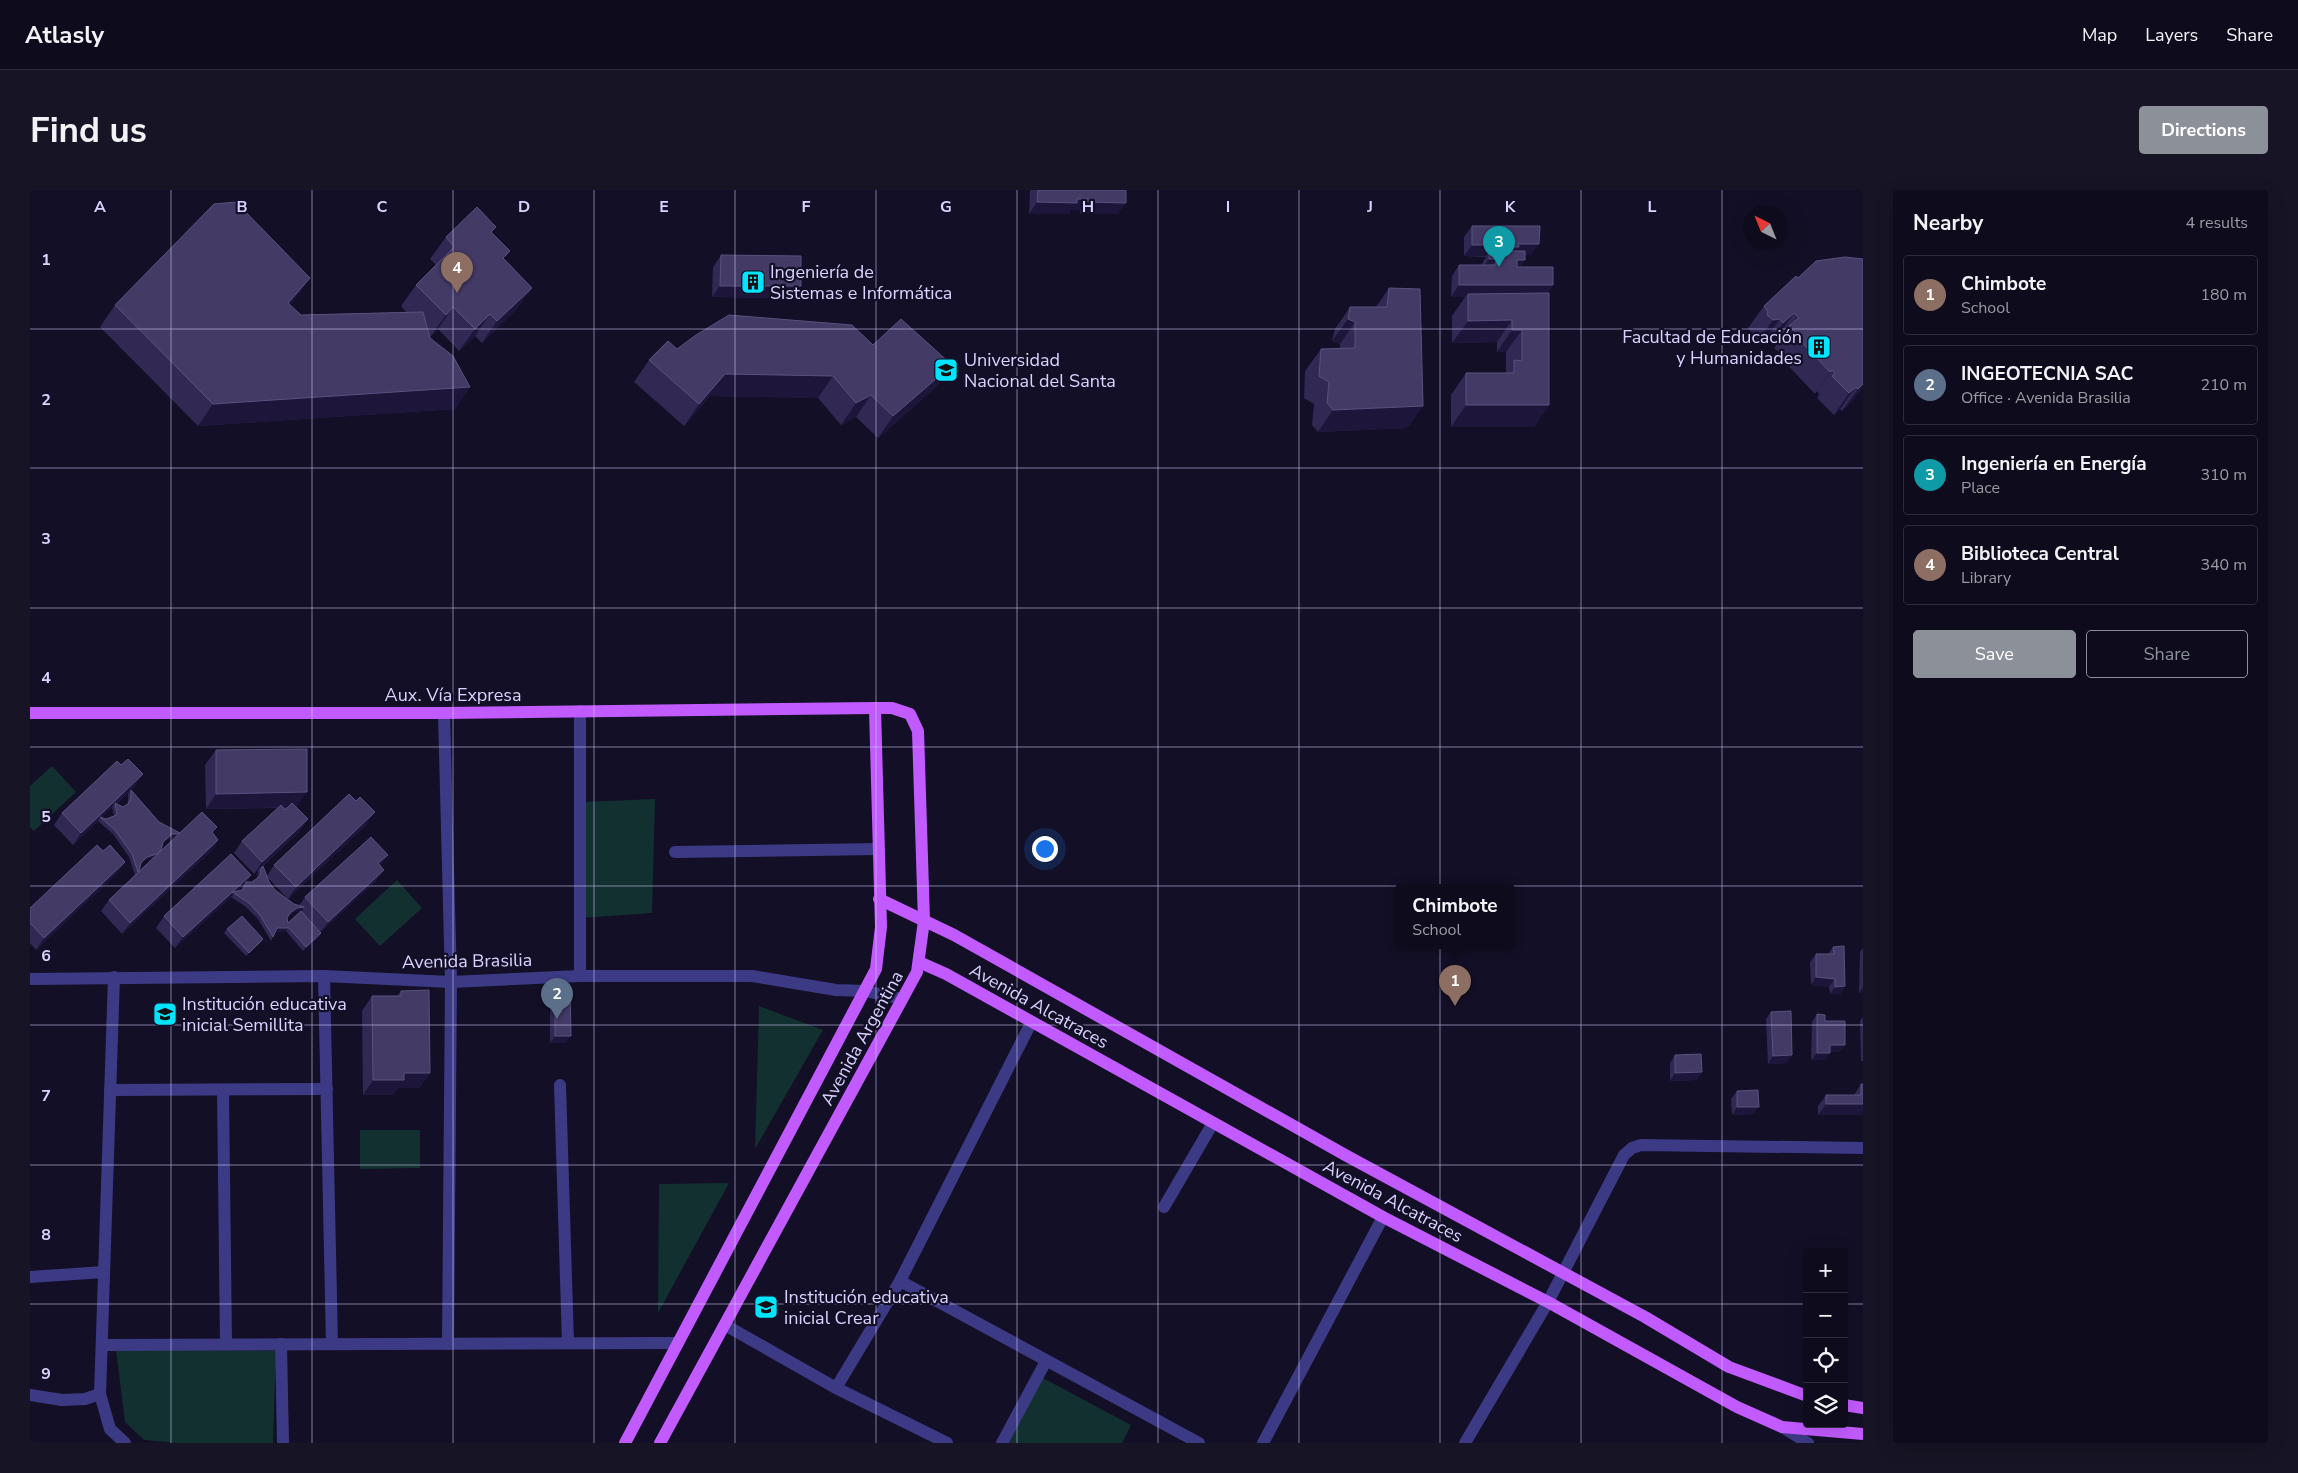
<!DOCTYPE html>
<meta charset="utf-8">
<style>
body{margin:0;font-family:"Nunito Sans",sans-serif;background:#171425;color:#f1f3f6}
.controls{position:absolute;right:15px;bottom:15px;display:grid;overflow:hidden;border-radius:5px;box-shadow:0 5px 20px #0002}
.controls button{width:45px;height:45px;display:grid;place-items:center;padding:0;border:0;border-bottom:1px solid #2e2b3b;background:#0e0b1c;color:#f1f3f6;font:25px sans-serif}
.compass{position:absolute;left:1713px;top:15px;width:45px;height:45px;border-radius:50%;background:#0e0b1c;box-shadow:0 5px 20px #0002;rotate:317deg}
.you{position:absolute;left:1014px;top:658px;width:18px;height:18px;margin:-12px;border:4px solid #fff;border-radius:50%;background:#1a73e8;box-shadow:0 0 0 8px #1a73e833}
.badge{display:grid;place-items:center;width:32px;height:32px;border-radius:50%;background:#8c9099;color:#fff;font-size:16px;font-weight:700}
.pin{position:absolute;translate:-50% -41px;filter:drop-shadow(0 1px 2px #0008)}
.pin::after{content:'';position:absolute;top:26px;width:18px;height:15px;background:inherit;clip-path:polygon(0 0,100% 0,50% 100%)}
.popup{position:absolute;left:1365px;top:694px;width:120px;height:65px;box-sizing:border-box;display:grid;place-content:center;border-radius:5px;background:#0e0b1c;filter:drop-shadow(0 1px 4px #0005);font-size:16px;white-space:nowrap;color:#9b9ba3}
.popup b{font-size:19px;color:#f1f3f6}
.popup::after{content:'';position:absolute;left:50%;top:100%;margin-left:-10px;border:10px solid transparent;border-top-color:#0e0b1c}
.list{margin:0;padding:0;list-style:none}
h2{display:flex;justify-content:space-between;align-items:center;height:65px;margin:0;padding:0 20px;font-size:21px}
h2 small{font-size:16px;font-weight:400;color:#9b9ba3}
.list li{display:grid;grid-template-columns:32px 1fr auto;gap:15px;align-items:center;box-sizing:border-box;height:80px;margin:0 10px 10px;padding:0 10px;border:1px solid #2e2b3b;border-radius:5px}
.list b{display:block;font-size:19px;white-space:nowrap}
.list p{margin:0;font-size:16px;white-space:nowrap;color:#9b9ba3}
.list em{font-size:16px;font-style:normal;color:#9b9ba3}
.actions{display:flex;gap:10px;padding:15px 20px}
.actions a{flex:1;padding:11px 0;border:1px solid #8c9099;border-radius:5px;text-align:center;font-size:18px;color:#8c9099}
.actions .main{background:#8c9099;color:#fff}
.icon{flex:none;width:28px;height:28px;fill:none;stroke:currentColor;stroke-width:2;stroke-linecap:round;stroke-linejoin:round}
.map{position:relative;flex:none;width:1833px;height:1253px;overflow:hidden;border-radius:5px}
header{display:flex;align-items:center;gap:30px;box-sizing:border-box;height:70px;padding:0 25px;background:#0e0b1c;border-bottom:1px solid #2e2b3b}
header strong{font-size:24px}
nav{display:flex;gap:28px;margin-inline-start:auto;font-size:18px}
.intro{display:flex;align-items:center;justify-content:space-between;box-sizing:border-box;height:120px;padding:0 30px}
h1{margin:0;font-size:35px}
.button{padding:12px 22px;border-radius:5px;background:#8c9099;color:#fff;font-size:18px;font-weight:700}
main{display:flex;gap:30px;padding:0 30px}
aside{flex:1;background:#0e0b1c;border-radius:5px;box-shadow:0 5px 20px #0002}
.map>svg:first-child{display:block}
.green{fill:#12302f}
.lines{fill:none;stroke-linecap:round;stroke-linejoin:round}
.minor{stroke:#3d3a85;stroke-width:12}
.major{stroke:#c25bff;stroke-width:12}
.wall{fill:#312854;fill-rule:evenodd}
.shaded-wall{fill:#1d163a}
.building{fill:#433a66;stroke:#5a527e}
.grid{fill:none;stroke:#d9d4ff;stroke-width:1;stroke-opacity:0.55}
.labels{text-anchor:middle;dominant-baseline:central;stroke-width:4.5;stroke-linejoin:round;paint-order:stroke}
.poi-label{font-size:18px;fill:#d9d4ff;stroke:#130f26;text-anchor:start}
.street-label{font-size:18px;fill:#d9d4ff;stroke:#130f26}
.grid-label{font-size:16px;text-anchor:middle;font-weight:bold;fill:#d9d4ff;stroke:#130f26;stroke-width:4.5;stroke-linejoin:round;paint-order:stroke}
</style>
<header>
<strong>Atlasly</strong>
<nav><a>Map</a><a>Layers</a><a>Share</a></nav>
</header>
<div class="intro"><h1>Find us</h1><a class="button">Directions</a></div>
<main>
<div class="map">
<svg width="1833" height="1253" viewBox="0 0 1833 1253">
<rect width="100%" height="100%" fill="#130f26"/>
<g class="green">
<path d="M22,576l24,26 -42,39 -4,-4v-41z"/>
<path d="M625,609l-3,114 -71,5 2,-116z"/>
<path d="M367,690l25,28 -42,38 -25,-27z"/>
<path d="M729,816l64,24 -68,119z"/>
<path d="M330,940h60v38l-60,1z"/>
<path d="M699,993l-71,130 1,-129z"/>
<path d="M86,1160l160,1 -3,92h-97l-32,-3 -19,-18z"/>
<path d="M1011,1187l90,48 -9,18h-113z"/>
</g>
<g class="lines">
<g class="minor">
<path d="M414,523l7,269 -3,362"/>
<path d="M645,662l203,-3"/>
<path d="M294,786l8,368"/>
<path d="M550,786v-265"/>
<path d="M84,787l-14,417 10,35 15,14"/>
<path d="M0,789l294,-3 127,6 129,-6h172l84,14 29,1 37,8"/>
<path d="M530,895l8,258"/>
<path d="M80,900l217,-1"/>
<path d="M193,900l3,254"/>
<path d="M1134,1017l49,-84"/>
<path d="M0,1087l74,-5"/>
<path d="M870,1091l299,162"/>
<path d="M695,1135l111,63 111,55"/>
<path d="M251,1154l2,99"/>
<path d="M72,1155l576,-2"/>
<path d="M806,1198l64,-107 131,-258"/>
<path d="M0,1205l32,5 23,-1 15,-5"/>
<path d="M1752,1237l26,16"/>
<path d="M972,1253l44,-82"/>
<path d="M1233,1253l120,-226"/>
<path d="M1435,1253l83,-141 76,-147 8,-7 9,-3 222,3"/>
</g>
<g class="major">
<path d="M0,523h414l431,-5h17l18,6 8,17 6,190 -7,51 -257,471"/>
<path d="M849,709l75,36 393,221 298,161 84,50 78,29"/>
<path d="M889,772l27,12 437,243 165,85 189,105 45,20 81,7"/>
<path d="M1814,1215l19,3"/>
<path d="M595,1253l251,-474 5,-42 -6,-219"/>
</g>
</g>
<g class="wall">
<path d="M1000,0h96l-8,24h-38v-4h-9l-2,4h-40z"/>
<path d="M1442,36l59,29h-6l-5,12 33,18 -6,8 2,112 -15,22h-83v-32l15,-22h39l1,-1v-20h-9v-10l-45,1v-27l13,-19h-14l1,-21 7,-11h22l5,-8 -22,-1v-19z"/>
<path d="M462,43l12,27 28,28 -16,22 -34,33 -7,-7 -16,15 -21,-22 -8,8 -1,-2 1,3 40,49 -15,22 -257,17 -98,-99 15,-22 195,-27 -20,27 11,10 105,-3 -5,-6 15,-21 20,-20 -6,-6 16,-22z"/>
<path d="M691,65l80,31 -8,12 -81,-1 1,-30z"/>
<path d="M1766,86l67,110 -9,13 -12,12 -2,-2 -6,6 -17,-17 2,-3 -2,-4 -2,3 -36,-38 1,-3 -6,-5 8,-10 -3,-3 -12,10 -3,-4 -7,1 -5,-5 1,-3 -5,-6 16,-22z"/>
<path d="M1359,98l34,118 -16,22 -89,4 -6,-7 2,-21 -10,-6 1,-27 16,-22 19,-1v-4l-8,-3 3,-12 15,-22h26z"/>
<path d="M843,155l79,20 -16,22 -58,51 -22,-21 -15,8 -23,-27 -108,-2 -26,30 -50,-44 15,-22 28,-11z"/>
<path d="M186,560l81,57 3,24 -37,35 4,10 7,-11 93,-41 -79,75 -21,-22 2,5 6,8 19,14 5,2 6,-9 83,-42 -8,10 -4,16 -56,51 -1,5 -16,14 -17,-20 -11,1 -4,9 -13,-22 -12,-12 -15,-10 -56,51 -19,-20 8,-12 87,-41 -8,11 3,-4h6l5,-4 1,-8 -4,4 -20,-21 8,-12 36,-33 -72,1 -1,-44zM213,696l-2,5h-4zM269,721l2,1 -13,11 -1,-5 1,-2 6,-4z"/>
<path d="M105,596l-19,18 7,3 4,-2 1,-3v-8l3,-4 28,32 21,11h33l5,7 -7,11 -89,83 -21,-23 8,-11 26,-25 -6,-18 -16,-23 -15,-13 -25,24 -19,-20 8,-12zM82,617l2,9 -8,3 -5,-2zM139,648h6l-14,12 2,-7zM123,668l-14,13 2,-7 3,-4z"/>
<path d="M73,661l22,11 -8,11 -81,77 -6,-7v-35z"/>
<path d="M197,739l36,10 -2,3 -15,14 -22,-23z"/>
<path d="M1803,757l12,39 -5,8h-10l-1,-7 -18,-2 -1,-23 6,-8h12z"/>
<path d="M1833,758v45h-4l1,-41z"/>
<path d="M525,797l10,56h-15v-49z"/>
<path d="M371,801l29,82 -11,15h-21l-5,7h-30l-1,-84 10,-15h25z"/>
<path d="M1741,822l16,51 -19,1 -2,-45z"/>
<path d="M1787,824l23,38h-10l-5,8h-14l1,-38z"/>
<path d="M1833,827v44h-2l-1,-40z"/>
<path d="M1645,865l27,17 -6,8 -26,1v-18z"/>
<path d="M1831,894h2v31h-45v-9l8,-11h28z"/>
<path d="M1707,901l16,23 -21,1 -1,-16z"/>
</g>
<g class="shaded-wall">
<path d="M1047,9h11l-8,11h-9l-2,4h-40l8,-12z"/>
<path d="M1058,12l38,1 -8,11h-38z"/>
<path d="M1488,54h21l-8,11h-18l-2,4 2,-12z"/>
<path d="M1442,55h22l-8,11h-22z"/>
<path d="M1464,59h4l-7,10h5l-8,12h-7l8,-12v-2z"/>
<path d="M1487,70h8l-8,12z"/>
<path d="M280,88l-16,22 -21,25 15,-22z"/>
<path d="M1429,95h94l-8,12 -77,-3 -3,3h-14z"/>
<path d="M690,96h81l-8,12 -81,-1z"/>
<path d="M502,98l-16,22 -34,33 15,-22z"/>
<path d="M423,117l-15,22 -8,8 16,-22z"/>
<path d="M1764,123l-15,22 -12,10 16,-22z"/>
<path d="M460,124l-15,22 -16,15 16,-22z"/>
<path d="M1318,129l7,3 -15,22 -8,-3z"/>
<path d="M1750,129l-16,22 -7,1 16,-22z"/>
<path d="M1482,130l-15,22 -45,1 16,-22z"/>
<path d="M1482,140h10l-16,22h-9z"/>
<path d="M922,175l-16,22 -58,51 15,-22z"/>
<path d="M1802,180l-15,21 -2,3 15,-22z"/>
<path d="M695,184l108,2 -15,22 -108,-2 -26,30 15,-22z"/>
<path d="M1833,194v2l-9,13 -12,12 16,-22z"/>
<path d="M440,197l-15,22 -257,17 15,-22z"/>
<path d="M1826,197l-16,22 -6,6 15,-22z"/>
<path d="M841,205l-15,22 -15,8 15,-22z"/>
<path d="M1436,215h83l-15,22h-83z"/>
<path d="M1393,216l-16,22 -89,4 15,-22z"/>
<path d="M113,584l-8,12 -20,18v-1l-3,4 -11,11 -1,-1 -2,4 -25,24 8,-12z"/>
<path d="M277,602l-10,15 -91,2 10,-15z"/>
<path d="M345,622l-8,12 -79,75 8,-12z"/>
<path d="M278,629l-8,12 -46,43 8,-12z"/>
<path d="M142,644h10l-3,4h-10l-9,7 3,-3z"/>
<path d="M188,650l-7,11 -89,83 8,-11z"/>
<path d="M131,663l-3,4 -14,3 -6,7 9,-10z"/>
<path d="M358,665l-8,11 -2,-3z"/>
<path d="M95,672l-8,11 -81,77 8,-12z"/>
<path d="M354,680l-8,11 -56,52 8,-11z"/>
<path d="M221,685l-8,11 -68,62 8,-11z"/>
<path d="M274,717l-2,4 -8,1 -6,4 3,-4 6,-4z"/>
<path d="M247,738h12l-3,3 -12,1z"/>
<path d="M291,743l-2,4 -16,14 3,-4z"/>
<path d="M1786,787l19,2 -6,8 -18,-2z"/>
<path d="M1815,796l-5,8h-10l5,-7z"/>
<path d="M1833,797v6h-4z"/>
<path d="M525,846h16l-6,7h-15z"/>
<path d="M1800,855h15l-5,7h-15z"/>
<path d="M1787,863h13l-5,7h-14z"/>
<path d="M1762,865l-5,8 -19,1 5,-8z"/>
<path d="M1672,882l-6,8 -26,1 5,-8z"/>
<path d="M374,883h26l-11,15h-21l-5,7h-30l10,-15z"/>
<path d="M1796,914h37v11h-45z"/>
<path d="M1707,917h22l-6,7 -21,1z"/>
</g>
<g class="building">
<path d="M1008,0h88v13l-38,-1v-3h-11v4l-40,-1z"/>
<path d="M206,12l74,76 -22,25 13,12 122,-3 7,26 23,18 17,31 -257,17 -98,-99 99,-101z"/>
<path d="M447,17l19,20 -5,5 19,19 -7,7 29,30 -35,33 -7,-7 -15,15 -22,-22 -7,8 -30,-30 38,-38 -8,-10z"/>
<path d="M1442,36h68l-1,18h-21l1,3h-6l-1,4h13v9h-8v7h36v18h-94v-20h37v-6h-7v-6h9v-4h-4v-4h-22z"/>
<path d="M691,65l80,1v30h-81z"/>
<path d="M1815,67l18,2v125l-5,5 -2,-2 -7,6 -17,-17 3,-3 -3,-3 -2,2 -36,-38 1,-2 -6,-6 10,-8 -5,-5 -11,10 -3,-4 -7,1 -6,-5 1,-3 -4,-6 32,-30 2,2 18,-17z"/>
<path d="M1359,98l31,1 3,117 -90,4 -6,-7 2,-21 -10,-6 2,-27 34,-1v-26l-7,-3 2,-12h37z"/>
<path d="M1519,103v112h-83v-32h48v-13l8,1v-31h-10v-10l-44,1v-27z"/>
<path d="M699,125l123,10 21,20 28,-26 51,46 -59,51 -22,-21 -15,8 -23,-27 -108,-2 -26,30 -50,-44 19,-19 9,8 19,-14z"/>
<path d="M277,559v43l-91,2v-44z"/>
<path d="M98,569l15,15 -62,59 -19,-20 55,-52 4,4z"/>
<path d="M101,600l28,32 21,11 -1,1h-7l-9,8 -2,8 -4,4 -10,3 -6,6 -2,8 -1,1 -6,-18 -17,-24 -15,-13 6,2 11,-4 -2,-12 8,4 5,-3 3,-6z"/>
<path d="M319,604l7,7 4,-4 15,15 -79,75 -22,-22z"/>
<path d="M262,613l16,16 -46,43 -20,-21 39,-36 4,5z"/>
<path d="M172,622l15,15 -5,5 6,8 -88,83 -21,-23z"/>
<path d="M341,647l17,18 -10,8 6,7 -56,52 -23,-25z"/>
<path d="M67,655l6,6 7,-6 15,17 -81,76 -14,-15v-15z"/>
<path d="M201,664l20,21 -68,62 -19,-21z"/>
<path d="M233,676l6,16 6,8 19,14 10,3 -7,1 -6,4 -4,6 1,5 13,-12 20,22 -15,14 -17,-19h-12l-4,9 -13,-22 -11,-12 -17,-11 11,-2 3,-8h6l8,-6 1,-8z"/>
<path d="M212,726l21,23 -14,14 -22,-24z"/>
<path d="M1814,756l1,40 -10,1v-8l-19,-2v-23h18l-1,-7z"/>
<path d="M525,797h15l1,49h-16z"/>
<path d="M399,800l1,83h-26v7h-31l-1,-84h29v-5z"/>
<path d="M1761,821l1,44 -19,1 -2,-44z"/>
<path d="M1787,824l8,1v6h20v24h-15v8h-13z"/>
<path d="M1671,864l1,18 -27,1v-18z"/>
<path d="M1831,894h2v20h-37v-9h35z"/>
<path d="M1728,900l1,17h-22v-16z"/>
</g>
<path class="grid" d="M141,0v1253M282,0v1253M423,0v1253M564,0v1253M705,0v1253M846,0v1253M987,0v1253M1128,0v1253M1269,0v1253M1410,0v1253M1551,0v1253M1692,0v1253M0,139h1833M0,278h1833M0,418h1833M0,557h1833M0,696h1833M0,835h1833M0,975h1833M0,1114h1777M1814,1114h19"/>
<defs>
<g id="building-square" transform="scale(1.25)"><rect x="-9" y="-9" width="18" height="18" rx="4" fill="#00e5ff" stroke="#130f26"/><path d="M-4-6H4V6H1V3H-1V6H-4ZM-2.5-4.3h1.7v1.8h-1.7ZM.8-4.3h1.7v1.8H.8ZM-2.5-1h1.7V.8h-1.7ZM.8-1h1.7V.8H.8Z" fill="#111"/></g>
<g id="university-square" transform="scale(1.25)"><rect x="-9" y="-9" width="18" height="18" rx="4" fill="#00e5ff" stroke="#130f26"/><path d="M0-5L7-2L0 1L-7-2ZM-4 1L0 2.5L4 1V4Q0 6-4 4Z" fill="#111"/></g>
<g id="school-square" transform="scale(1.25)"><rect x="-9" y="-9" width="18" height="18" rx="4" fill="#00e5ff" stroke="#130f26"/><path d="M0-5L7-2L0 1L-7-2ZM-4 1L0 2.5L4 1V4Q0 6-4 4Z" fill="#111"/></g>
</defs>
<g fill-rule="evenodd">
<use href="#building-square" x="723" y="92"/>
<use href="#building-square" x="1789" y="157"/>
<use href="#university-square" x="916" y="180"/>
<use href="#school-square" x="135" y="824"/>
<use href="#school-square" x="736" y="1117"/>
</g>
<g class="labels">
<g class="poi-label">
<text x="740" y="82">Ingeniería de<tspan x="740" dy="21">Sistemas e Informática</tspan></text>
<text x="1772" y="147" text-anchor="end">Facultad de Educación<tspan x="1772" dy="21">y Humanidades</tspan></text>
<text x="934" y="170">Universidad<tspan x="934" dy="21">Nacional del Santa</tspan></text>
<text x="152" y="814">Institución educativa<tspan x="152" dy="21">inicial Semillita</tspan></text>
<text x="754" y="1107">Institución educativa<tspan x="754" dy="21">inicial Crear</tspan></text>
</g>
<g class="street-label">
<text x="423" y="505">Aux. Vía Expresa</text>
<text transform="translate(437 771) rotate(-1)">Avenida Brasilia</text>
<text transform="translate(1009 816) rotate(29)">Avenida Alcatraces</text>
<text transform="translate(832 848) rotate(-61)">Avenida Argentina</text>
<text transform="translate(1363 1011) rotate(28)">Avenida Alcatraces</text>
</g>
</g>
<g class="grid-label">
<text x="70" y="22">A</text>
<text x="212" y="22">B</text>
<text x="352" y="22">C</text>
<text x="494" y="22">D</text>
<text x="634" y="22">E</text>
<text x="776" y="22">F</text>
<text x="916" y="22">G</text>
<text x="1058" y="22">H</text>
<text x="1198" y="22">I</text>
<text x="1340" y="22">J</text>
<text x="1480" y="22">K</text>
<text x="1622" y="22">L</text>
<text x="16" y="75">1</text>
<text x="16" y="215">2</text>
<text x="16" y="354">3</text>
<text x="16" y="493">4</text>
<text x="16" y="632">5</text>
<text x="16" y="771">6</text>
<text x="16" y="911">7</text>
<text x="16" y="1050">8</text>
<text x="16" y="1189">9</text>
</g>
</svg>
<div class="controls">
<button>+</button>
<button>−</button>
<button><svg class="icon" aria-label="locate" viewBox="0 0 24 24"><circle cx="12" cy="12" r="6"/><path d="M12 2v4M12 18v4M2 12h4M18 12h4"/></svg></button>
<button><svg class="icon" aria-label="layers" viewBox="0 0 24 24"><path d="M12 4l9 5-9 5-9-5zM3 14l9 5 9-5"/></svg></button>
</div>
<svg class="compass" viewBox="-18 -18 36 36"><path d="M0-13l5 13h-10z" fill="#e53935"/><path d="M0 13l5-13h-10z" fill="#9b9ba3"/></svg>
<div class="you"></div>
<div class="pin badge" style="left:1425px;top:816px;background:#8d6e63">1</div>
<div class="popup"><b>Chimbote</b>School</div>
<div class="pin badge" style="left:527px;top:829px;background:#5c6f8a">2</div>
<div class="pin badge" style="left:1469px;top:77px;background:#0f9aa8">3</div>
<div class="pin badge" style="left:427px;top:103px;background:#8d6e63">4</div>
</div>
<aside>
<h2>Nearby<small>4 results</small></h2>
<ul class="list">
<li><span class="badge" style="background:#8d6e63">1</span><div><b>Chimbote</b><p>School</p></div><em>180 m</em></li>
<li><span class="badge" style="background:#5c6f8a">2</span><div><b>INGEOTECNIA SAC</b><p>Office · Avenida Brasilia</p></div><em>210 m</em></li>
<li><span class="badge" style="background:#0f9aa8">3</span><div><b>Ingeniería en Energía</b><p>Place</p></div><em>310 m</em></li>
<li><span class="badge" style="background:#8d6e63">4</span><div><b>Biblioteca Central</b><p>Library</p></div><em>340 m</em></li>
</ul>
<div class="actions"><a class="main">Save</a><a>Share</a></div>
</aside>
</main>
